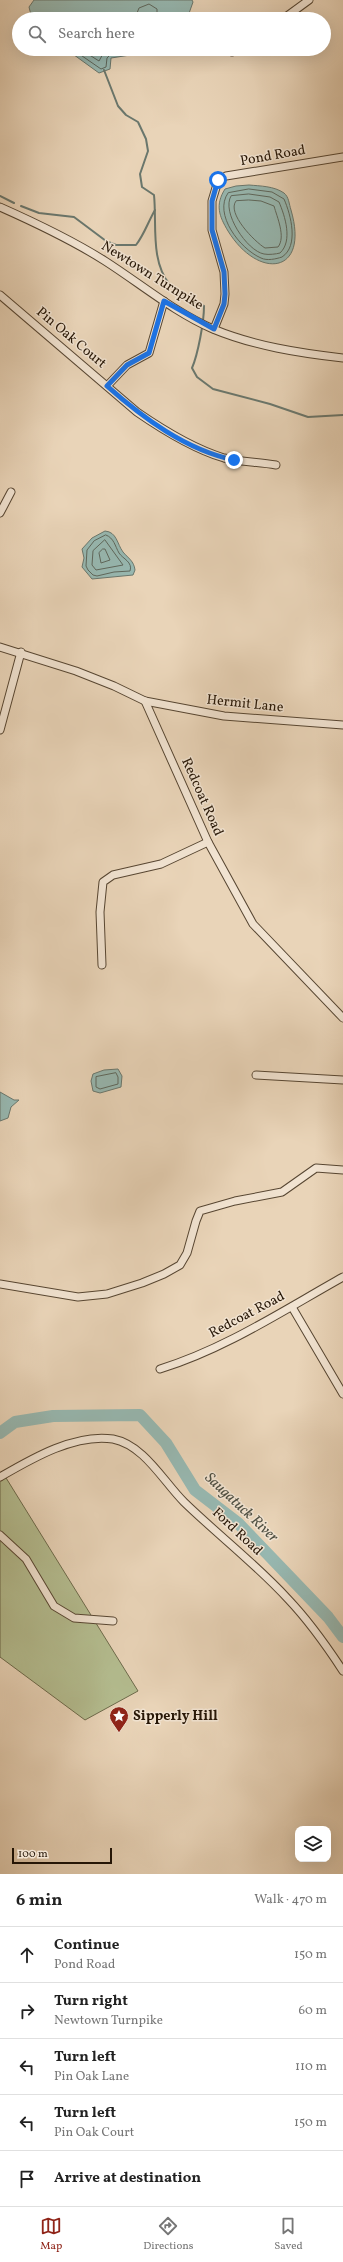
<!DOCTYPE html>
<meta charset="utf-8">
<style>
body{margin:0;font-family:Vollkorn,serif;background:#f6f6f6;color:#222}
.controls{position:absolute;right:12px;bottom:12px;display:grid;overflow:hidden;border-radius:8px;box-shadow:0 4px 16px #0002}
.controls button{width:36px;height:36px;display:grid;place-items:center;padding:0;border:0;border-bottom:1px solid #e0e0e0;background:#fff;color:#222;font:20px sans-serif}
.scale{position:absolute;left:12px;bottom:10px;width:100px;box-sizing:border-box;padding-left:4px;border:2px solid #261606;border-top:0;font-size:11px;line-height:14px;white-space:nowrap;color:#261606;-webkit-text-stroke:3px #f1e3d1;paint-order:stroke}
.stop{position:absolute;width:12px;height:12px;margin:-9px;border:3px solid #1a73e8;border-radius:50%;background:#fff}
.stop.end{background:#1a73e8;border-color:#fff;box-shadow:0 1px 4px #0008}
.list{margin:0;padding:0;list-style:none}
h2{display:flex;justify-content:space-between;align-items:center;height:52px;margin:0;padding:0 16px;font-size:17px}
h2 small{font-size:13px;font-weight:400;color:#767676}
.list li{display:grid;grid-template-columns:26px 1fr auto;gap:12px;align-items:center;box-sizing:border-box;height:56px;padding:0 16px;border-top:1px solid #e0e0e0}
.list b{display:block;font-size:15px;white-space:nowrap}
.list p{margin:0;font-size:13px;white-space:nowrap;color:#767676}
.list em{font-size:13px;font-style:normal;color:#767676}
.icon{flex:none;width:22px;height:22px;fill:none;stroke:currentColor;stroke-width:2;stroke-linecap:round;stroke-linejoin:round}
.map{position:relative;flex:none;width:343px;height:1874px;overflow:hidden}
.search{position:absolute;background:#fff;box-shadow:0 4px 16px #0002;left:12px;right:12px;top:12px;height:44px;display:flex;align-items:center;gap:10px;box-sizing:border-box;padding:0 14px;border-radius:22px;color:#767676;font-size:15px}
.sheet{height:332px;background:#fff}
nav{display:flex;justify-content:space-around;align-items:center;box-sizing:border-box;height:56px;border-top:1px solid #e0e0e0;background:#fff;font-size:11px;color:#767676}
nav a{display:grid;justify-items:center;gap:2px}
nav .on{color:#8f2418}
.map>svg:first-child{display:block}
.green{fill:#b4bd90;stroke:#6d6a4b}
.water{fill:#97b8b1;stroke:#6a776d}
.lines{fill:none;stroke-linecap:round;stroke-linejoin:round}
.shore{stroke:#5e675c;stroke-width:1}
.stream{stroke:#6a776d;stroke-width:2}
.river{stroke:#97b8b1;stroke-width:12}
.minor-casing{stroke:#574632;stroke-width:9}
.minor{stroke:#f1e3d1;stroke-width:7}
.route{stroke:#1a73e8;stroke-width:5}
.labels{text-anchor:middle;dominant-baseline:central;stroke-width:3;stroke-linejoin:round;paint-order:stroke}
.street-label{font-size:14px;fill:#261606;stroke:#f1e3d1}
.poi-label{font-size:14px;font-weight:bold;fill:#261606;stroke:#f1e3d1;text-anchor:start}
.water-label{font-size:15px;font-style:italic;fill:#4e4f42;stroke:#f1e3d1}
</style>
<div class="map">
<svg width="343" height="1874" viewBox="0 0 343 1874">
<rect width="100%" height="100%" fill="#e9d4b8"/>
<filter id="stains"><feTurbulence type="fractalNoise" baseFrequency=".005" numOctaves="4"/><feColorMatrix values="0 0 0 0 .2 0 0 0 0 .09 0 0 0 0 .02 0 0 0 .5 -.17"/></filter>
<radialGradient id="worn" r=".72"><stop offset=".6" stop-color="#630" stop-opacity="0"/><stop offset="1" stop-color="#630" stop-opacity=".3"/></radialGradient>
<path class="green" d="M3,1473l135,218 -53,29 -85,-63v-182z"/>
<g class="water">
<path d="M34,0h158l1,2 -6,17h-155l-3,-12z"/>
<path d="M68,49h82l-7,4 -32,5 -1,11 -11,4 -29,-21z"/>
<path d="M249,185c11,1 25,1 35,8 5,4 5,11 7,17 19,65 -33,70 -63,21 -9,-15 -13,-26 -3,-42l11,-3z"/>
<path d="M105,531c12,1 12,13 18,21 5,6 11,9 12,18l-2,5 -41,4 -10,-12 2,-9 -2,-9 10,-11z"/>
<path d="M118,1069l4,7 -1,11 -21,6 -7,-2 -2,-10 2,-7 11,-4z"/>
<path d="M0,1092l14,8h5l-8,7 -3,11 -8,3z"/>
</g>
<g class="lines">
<g class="shore">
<path d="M138,19l-1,-6 2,-5 10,-4 8,5v7l-3,3"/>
<path d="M72,49l29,20 5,-2 1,-9 3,-3 32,-6"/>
<path d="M80,49l19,12 5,-9 7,-3"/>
<path d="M249,189l23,3 12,7c7,16 15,47 -2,58 -6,2 -15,4 -21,1 -21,-9 -48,-44 -33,-65z"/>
<path d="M249,194l21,3 9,5c6,14 14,39 1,51 -4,1 -11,2 -16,1 -17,-3 -43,-42 -33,-58z"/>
<path d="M249,200l12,1 13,5c3,11 12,31 4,41l-13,1c-10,-6 -39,-35 -29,-47z"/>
<path d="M106,535c8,3 9,11 13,18 4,6 14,9 11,18l-16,1 -17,4 -4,-1 -5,-5 -2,-4 1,-16 7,-9z"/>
<path d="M105,540l18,25 -27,5 -4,-5 1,-14z"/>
<path d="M103,549h2l5,11 -9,3 -2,-10z"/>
<path d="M116,1073l2,4v7l-18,5 -4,-2v-10z"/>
</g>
<g class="stream">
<path d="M104,70l14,36 8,9 12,7 8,17 2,12 -8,23 2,13 12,8c3,29 -4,66 16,90 8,10 22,16 34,21 0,16 -6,48 -12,62l5,9 16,12 57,15 38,13 35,-2"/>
<path d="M0,196l14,7"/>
<path d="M21,206l18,7 35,4 32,24 10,4h20c8,-10 12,-23 19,-35"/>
</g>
<path class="river" d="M0,1433l15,-11 38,-6 87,-1 26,28 29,47 43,33 90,94 15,20"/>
<g class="minor-casing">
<g id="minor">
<path d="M283,19l26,-19"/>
<path d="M232,52l3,-3"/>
<path d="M0,207c36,16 72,33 105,54 36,23 69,51 108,68 41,17 86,24 130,29"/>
<path d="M0,295l137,117c26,18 57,37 87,46 17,4 35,4 52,7"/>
<path d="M214,329l10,-25 1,-10 -1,-22 -12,-42v-29l6,-20 8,-5 117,-19"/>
<path d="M107,386l20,-21 22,-12 15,-52"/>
<path d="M0,513l11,-21"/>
<path d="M0,647l76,24 38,15 31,15 79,15 119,9"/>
<path d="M145,701l63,141 45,82 90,94"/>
<path d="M0,730l21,-78"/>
<path d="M102,965l-2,-53 3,-30 10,-7 48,-11 47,-22"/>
<path d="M256,1075l87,5"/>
<path d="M0,1284l78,13 29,-3 35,-11 22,-9 16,-9 7,-12 9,-32 4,-10 35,-10 47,-9 34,-24 27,2"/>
<path d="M292,1307l51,87"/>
<path d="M160,1369c65,-20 124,-59 183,-92"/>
<path d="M0,1477c31,-18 75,-44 113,-38 31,6 50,42 71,63 34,33 72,62 104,97 21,22 38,46 55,72"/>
<path d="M0,1535l26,24 28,47 20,12 39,3"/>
</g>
</g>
<use href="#minor" class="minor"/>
</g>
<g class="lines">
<path class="route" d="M218,180l-6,21v29l12,42 1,22 -1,10 -10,25 -50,-28 -15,52 -22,12 -20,21c36,32 79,64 127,74"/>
</g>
<defs>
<g id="sight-pin" transform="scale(1)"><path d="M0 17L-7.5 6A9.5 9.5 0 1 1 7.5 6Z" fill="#8f2418" stroke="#f1e3d1"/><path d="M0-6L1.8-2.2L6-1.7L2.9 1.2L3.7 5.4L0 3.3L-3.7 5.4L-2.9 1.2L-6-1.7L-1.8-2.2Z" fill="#fff"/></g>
</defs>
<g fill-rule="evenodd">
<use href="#sight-pin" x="119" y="1716"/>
</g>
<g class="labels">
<g class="street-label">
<text transform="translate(273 156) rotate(-10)">Pond Road</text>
<text transform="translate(152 276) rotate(32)">Newtown Turnpike</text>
<text transform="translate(71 338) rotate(40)">Pin Oak Court</text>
<text transform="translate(245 704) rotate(6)">Hermit Lane</text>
<text transform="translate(202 797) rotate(66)">Redcoat Road</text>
<text transform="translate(247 1315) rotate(-28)">Redcoat Road</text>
<text transform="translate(237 1532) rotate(43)">Ford Road</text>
</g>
<g class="poi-label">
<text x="133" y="1716">Sipperly Hill</text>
</g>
<g class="water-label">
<text transform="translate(241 1508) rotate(43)">Saugatuck River</text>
</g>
</g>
<rect width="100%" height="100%" filter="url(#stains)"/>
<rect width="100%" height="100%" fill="url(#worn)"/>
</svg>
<div class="controls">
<button><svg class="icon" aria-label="layers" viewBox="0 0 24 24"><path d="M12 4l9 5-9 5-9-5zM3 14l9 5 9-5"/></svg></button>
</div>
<div class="scale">100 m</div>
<div class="stop" style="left:218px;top:180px"></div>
<div class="stop end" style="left:234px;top:460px"></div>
<div class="search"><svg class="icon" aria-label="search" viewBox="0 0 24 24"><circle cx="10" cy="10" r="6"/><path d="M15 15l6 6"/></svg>Search here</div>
</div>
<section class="sheet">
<h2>6 min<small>Walk · 470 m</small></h2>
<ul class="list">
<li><svg class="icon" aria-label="ahead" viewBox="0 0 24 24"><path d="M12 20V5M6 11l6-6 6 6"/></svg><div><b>Continue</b><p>Pond Road</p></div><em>150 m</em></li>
<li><svg class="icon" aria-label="right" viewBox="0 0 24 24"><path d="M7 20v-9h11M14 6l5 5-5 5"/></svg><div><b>Turn right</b><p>Newtown Turnpike</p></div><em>60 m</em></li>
<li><svg class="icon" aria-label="left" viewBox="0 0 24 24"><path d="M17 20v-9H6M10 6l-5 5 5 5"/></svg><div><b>Turn left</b><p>Pin Oak Lane</p></div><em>110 m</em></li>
<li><svg class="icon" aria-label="left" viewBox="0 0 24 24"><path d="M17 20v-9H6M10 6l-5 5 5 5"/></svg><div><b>Turn left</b><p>Pin Oak Court</p></div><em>150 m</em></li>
<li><svg class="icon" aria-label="arrive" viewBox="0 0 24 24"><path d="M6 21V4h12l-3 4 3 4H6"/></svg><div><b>Arrive at destination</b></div></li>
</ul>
</section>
<nav>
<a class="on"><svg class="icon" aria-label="map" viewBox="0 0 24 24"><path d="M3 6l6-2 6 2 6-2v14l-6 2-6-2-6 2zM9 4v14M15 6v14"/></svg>Map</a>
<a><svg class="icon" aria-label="directions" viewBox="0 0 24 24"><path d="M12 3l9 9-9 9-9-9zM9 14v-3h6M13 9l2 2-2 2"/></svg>Directions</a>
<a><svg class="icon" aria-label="saved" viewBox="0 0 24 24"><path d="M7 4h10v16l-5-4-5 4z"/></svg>Saved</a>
</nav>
